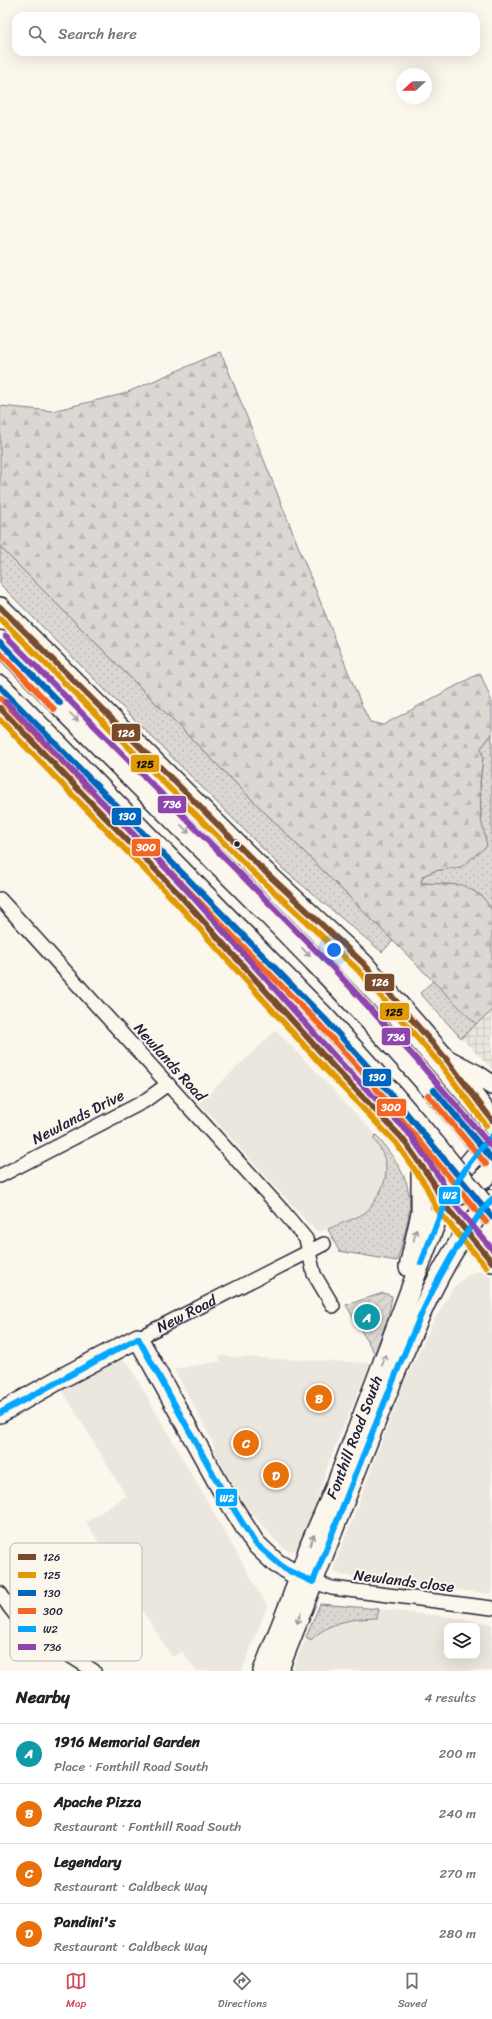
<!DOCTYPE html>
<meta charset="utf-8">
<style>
body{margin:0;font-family:Sriracha,sans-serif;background:#f2f2f2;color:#202124}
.controls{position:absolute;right:12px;bottom:12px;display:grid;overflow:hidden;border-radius:8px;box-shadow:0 4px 16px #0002}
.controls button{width:36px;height:36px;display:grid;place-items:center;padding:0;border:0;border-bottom:1px solid #e0e0e0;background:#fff;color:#202124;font:20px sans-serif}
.compass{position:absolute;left:396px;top:68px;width:36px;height:36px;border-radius:50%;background:#fff;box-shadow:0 4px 16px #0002;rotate:249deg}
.you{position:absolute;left:334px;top:950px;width:14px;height:14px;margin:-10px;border:3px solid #fff;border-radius:50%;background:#1a73e8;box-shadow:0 0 0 6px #1a73e833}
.badge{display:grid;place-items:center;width:26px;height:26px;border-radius:50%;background:#d1495b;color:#fff;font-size:13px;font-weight:700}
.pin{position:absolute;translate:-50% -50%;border:2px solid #fff;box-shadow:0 1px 4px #0006}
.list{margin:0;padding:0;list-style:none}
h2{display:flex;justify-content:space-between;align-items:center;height:52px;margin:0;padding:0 16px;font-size:17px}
h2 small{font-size:13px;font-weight:400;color:#757577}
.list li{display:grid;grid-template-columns:26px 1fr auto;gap:12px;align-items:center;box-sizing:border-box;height:60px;padding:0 16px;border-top:1px solid #e0e0e0}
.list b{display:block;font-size:15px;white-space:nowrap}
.list p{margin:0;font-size:13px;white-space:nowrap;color:#757577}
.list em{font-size:13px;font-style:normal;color:#757577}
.icon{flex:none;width:22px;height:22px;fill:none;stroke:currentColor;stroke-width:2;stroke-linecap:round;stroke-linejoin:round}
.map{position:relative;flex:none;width:492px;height:1671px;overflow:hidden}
.search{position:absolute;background:#fff;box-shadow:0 4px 16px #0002;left:12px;right:12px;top:12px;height:44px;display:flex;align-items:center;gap:10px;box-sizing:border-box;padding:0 14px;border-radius:12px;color:#757577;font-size:15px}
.sheet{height:292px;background:#fff}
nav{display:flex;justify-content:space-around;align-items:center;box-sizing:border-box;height:56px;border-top:1px solid #e0e0e0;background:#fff;font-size:11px;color:#757577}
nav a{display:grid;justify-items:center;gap:2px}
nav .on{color:#d1495b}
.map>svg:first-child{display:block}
.built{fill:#ebe7df;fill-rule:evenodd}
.industrial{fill:url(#industrial-grid)}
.grass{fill:url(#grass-dots);stroke:#7e7d87}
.forest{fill:url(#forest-firs);stroke:#7e7d87}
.garden{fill:url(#garden-furrows);stroke:#7e7d87}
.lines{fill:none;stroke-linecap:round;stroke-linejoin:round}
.street-casing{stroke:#22223b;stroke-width:16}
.secondary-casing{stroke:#22223b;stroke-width:22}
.highway-casing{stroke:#22223b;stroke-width:25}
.street{stroke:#fbf7ec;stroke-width:13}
.secondary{stroke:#fbf7ec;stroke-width:19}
.highway{stroke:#fbf7ec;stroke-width:22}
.highway-bridge-casing{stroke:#22223b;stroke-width:25;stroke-linecap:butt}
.highway-bridge{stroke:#fbf7ec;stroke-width:22}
.bus-1-casing{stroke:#fbf7ec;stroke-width:9}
.bus-2-casing{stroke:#fbf7ec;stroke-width:9}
.bus-3-casing{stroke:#fbf7ec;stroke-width:9}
.bus-4-casing{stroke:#fbf7ec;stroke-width:9}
.bus-5-casing{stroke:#fbf7ec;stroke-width:9}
.bus-6-casing{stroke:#fbf7ec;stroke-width:9}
.bus-1{stroke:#7a4b2a;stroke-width:6}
.bus-2{stroke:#e29906;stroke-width:6}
.bus-3{stroke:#0065bd;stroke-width:6}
.bus-4{stroke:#f26522;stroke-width:6}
.bus-5{stroke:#00a6ff;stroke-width:6}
.bus-6{stroke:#8e44ad;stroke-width:6}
.oneway{stroke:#99979c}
.bus-dot{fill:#22223b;stroke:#fbf7ec;stroke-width:1.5}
.labels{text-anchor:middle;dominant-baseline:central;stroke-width:4;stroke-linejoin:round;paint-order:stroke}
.street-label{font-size:15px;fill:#22223b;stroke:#fbf7ec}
.key{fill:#fbf7ec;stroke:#bab7b7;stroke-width:1}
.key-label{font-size:11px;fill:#22223b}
.line-badge{stroke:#fbf7ec;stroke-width:1.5}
.badge-label{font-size:11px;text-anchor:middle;font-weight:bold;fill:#fff}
.pale-badge-label{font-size:11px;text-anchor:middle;font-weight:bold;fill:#111}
</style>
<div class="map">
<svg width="492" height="1671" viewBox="0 0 492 1671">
<defs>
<pattern id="industrial-grid" width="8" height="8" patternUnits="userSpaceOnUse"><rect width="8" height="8" fill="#ebe7df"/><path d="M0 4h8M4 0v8" fill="none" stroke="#c9c6c0"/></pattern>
<pattern id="grass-dots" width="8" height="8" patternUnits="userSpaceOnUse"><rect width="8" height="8" fill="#dbd8d3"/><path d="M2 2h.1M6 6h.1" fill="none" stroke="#bcb9b6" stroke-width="1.8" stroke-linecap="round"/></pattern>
<pattern id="forest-firs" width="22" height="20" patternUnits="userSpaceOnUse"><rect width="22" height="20" fill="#dbd8d3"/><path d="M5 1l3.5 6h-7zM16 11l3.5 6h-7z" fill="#bcb9b6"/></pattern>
<pattern id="garden-furrows" width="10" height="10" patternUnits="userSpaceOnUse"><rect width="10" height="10" fill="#dbd8d3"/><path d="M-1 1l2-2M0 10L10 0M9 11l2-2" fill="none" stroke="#bcb9b6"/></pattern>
</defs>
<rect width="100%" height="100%" fill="#fbf7ec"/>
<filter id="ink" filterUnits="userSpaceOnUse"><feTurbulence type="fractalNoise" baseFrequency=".025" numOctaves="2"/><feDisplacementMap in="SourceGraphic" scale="8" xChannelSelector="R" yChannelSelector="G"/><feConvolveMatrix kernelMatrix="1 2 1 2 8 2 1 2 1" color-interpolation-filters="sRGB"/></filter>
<g filter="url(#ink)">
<g class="built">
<path d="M276,1030l100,105 -3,3 9,14 5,16 -4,21 -13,19 -8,6 -40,17h-5l-7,-6 -111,-122z"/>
<path d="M476,1272h6l10,6v316l-151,-19 -8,-5 71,-187 29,-61 21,-35 12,-11z"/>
<path d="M219,1356l151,7 -40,96 -22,67 -10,22 -4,2 -5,1 -8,-5 -34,-38 -30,-50 -5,-18 -38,-71 47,-8z"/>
<path d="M120,1359l8,4 139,243 -25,65h-46l-14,-20 -10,6 -86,-135 40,-26 -65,-108z"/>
<path d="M379,1609l79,9 34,6v47h-200l14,-34 5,3 15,-13 27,-8 24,-1zM447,1626h30v30h-30z"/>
</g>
<path class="industrial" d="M492,1011v58l-31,-31z"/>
<g class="grass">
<path d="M0,547l393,394 -11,11 -99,-83 -283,-285z"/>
<path d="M492,734v176c-22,-29 -37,-25 -71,-27l2,-7 11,-5 27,-4 20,-48 -1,-37 3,-24 -2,-10z"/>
<path d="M433,981l43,43 -15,14 -41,-45z"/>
<path d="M376,1135c42,52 39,64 21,126l-58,-10 -11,-22c11,-5 24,-9 35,-15 6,-4 10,-10 14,-17 14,-21 11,-40 -4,-59z"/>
<path d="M320,1604l59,5 -2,9c-26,1 -47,3 -66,22l-5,-3z"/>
</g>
<path class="forest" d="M221,352l140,352 9,18 13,3 97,-52 12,29v32l-11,14 2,10 -3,24 1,37 6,27 -26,21 -27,4 -11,5 -2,7 42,2 19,11 10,14v101l-16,13 -476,-477v-141l52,5 71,-17z"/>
<path class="garden" d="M383,1293l9,3 -3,18 -14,40 -29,-49z"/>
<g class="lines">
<g class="street-casing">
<g id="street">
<path d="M0,899l282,311 24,29 8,35 19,32"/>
<path d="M0,1176l143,-74 25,-18"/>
<path id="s1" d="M138,1338l186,-94"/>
<path d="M305,1579l27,9 160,20"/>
<path d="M0,1593l10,15 16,20 68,43"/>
</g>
</g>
<g class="secondary-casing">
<g id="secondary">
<path d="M0,607l259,259 104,97 84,97 45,60"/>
<path d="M0,708l178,185 155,173 69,72 31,44 10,21 49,59"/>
<path d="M450,1061l27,14 15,10"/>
<path d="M457,1196c15,-4 25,-17 35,-26"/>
<path d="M409,1267l12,-54v-49"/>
<path d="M0,1413l60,-34 78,-41 84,152 33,53 21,20 22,13"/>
<path id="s2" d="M263,1671l28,-71 19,-55 25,-57 42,-110 66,-175 22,-35 27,-32"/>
<path d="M278,1671c36,-90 70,-181 106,-270 27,-67 59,-149 108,-202"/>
</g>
</g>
<g class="highway-casing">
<g id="highway">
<path d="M0,642c153,161 318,310 461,480"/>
<path d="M0,687l325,332 45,50 65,77"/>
</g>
</g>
<use href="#street" class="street"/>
<use href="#secondary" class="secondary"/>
<use href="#highway" class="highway"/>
<g class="highway-bridge-casing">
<g id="highway-bridge">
<path d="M461,1122l31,37"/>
<path d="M435,1146l57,71"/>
</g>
</g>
<use href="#highway-bridge" class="highway-bridge"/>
<g class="bus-1-casing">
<g id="bus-1">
<path d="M0,607l259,259 104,97 84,97 45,60"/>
<path d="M0,708l178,185 155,173 69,72 31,44 10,21 49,59"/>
</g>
</g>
<g class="bus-2-casing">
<g id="bus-2">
<path d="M0,618l253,254 104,97 84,96 45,60"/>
<path d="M0,720l172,178 155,173 69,72 30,43 10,22 50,59"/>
</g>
</g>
<g class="bus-3-casing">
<g id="bus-3">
<path d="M0,642l60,61"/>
<path d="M0,687l325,332 45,50 122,148"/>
<path d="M434,1090l58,69"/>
</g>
</g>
<g class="bus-4-casing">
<g id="bus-4">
<path d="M0,653l54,56"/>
<path d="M0,698l319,326 45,50 122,148"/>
<path d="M428,1095l58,69"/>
</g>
</g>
<g class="bus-5-casing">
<g id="bus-5">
<path d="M421,1263c19,-49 34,-89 71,-127"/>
<path d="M138,1338l84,152 33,53 30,26 28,13c24,-61 48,-122 73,-183 28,-71 56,-141 106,-200"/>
<path d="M0,1413l138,-75"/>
</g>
</g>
<g class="bus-6-casing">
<g id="bus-6">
<path d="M6,636l327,332 84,92 75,87"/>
<path d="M6,702l178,185 155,174 69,71 32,46 10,21 42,50"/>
</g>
</g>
<use href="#bus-1" class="bus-1"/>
<use href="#bus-2" class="bus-2"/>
<use href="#bus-3" class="bus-3"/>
<use href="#bus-4" class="bus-4"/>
<use href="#bus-5" class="bus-5"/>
<use href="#bus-6" class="bus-6"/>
</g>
<defs><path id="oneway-shaft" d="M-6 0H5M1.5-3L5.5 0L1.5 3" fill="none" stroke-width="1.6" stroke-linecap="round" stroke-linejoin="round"/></defs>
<g class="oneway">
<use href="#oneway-shaft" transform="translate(74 717) rotate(45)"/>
<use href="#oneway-shaft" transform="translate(185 829) rotate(45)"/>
<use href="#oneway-shaft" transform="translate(306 952) rotate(46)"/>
<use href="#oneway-shaft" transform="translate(415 1235) rotate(-77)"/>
<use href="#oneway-shaft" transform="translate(384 1360) rotate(-70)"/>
<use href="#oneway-shaft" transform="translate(312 1540) rotate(-68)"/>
<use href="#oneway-shaft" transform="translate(299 1618) rotate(111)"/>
</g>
</g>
<circle class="bus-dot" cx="237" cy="844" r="3.5"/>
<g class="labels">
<g class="street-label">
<text transform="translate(170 1062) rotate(48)">Newlands Road</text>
<text transform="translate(78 1117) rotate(-27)">Newlands Drive</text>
<text stroke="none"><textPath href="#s1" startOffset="54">New Road</textPath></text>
<text stroke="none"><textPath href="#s2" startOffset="251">Fonthill Road South</textPath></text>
<text transform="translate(404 1581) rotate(7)">Newlands close</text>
</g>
</g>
<rect x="10" y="1543" width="132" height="118" rx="6" class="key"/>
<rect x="18" y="1554" width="18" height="6" fill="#7a4b2a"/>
<rect x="18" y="1572" width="18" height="6" fill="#e29906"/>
<rect x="18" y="1590" width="18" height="6" fill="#0065bd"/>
<rect x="18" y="1608" width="18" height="6" fill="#f26522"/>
<rect x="18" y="1626" width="18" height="6" fill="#00a6ff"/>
<rect x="18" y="1644" width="18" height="6" fill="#8e44ad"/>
<g class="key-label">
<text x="43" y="1561">126</text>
<text x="43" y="1579">125</text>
<text x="43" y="1597">130</text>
<text x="43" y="1615">300</text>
<text x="43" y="1633">W2</text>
<text x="43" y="1651">736</text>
</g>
<g class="line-badge">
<rect x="111" y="723" width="30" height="19" rx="4" fill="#7a4b2a"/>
<rect x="130" y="754" width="30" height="19" rx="4" fill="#e29906"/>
<rect x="157" y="795" width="30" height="19" rx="4" fill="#8e44ad"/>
<rect x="111" y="807" width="31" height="19" rx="4" fill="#0065bd"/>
<rect x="131" y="838" width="30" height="19" rx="4" fill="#f26522"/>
<rect x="364" y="973" width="31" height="19" rx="4" fill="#7a4b2a"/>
<rect x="379" y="1002" width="31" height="19" rx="4" fill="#e29906"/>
<rect x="381" y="1027" width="30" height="19" rx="4" fill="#8e44ad"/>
<rect x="362" y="1068" width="30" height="19" rx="4" fill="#0065bd"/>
<rect x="376" y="1098" width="31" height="19" rx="4" fill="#f26522"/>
<rect x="438" y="1186" width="23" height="19" rx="4" fill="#00a6ff"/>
<rect x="215" y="1488" width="23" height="19" rx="4" fill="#00a6ff"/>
</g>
<g class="badge-label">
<text x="126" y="737">126</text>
<text x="172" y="808">736</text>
<text x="127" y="820">130</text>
<text x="146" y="851">300</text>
<text x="380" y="986">126</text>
<text x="396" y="1041">736</text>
<text x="377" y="1081">130</text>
<text x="391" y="1111">300</text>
<text x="450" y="1199">W2</text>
<text x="227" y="1502">W2</text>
</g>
<g class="pale-badge-label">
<text x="145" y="768">125</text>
<text x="394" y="1016">125</text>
</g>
</svg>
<div class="controls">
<button><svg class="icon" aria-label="layers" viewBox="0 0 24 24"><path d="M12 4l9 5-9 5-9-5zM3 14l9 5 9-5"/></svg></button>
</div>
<svg class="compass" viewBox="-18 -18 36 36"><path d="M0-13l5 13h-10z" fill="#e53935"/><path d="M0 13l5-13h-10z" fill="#757577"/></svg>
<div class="you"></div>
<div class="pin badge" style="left:367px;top:1317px;background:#0f9aa8">A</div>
<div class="pin badge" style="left:319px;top:1398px;background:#e8710a">B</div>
<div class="pin badge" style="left:246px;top:1443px;background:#e8710a">C</div>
<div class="pin badge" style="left:276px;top:1475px;background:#e8710a">D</div>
<div class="search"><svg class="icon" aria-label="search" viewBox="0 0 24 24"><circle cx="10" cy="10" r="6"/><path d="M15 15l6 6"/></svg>Search here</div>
</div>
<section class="sheet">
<h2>Nearby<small>4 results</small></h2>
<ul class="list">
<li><span class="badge" style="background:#0f9aa8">A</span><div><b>1916 Memorial Garden</b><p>Place · Fonthill Road South</p></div><em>200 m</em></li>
<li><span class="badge" style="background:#e8710a">B</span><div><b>Apache Pizza</b><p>Restaurant · Fonthill Road South</p></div><em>240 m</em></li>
<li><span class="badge" style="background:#e8710a">C</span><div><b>Legendary</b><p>Restaurant · Caldbeck Way</p></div><em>270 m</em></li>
<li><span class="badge" style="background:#e8710a">D</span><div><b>Pandini's</b><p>Restaurant · Caldbeck Way</p></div><em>280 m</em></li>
</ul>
</section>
<nav>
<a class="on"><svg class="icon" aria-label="map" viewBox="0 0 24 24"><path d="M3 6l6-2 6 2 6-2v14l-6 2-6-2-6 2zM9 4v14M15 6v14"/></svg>Map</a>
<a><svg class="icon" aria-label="directions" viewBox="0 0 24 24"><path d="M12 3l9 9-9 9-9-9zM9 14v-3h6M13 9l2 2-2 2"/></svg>Directions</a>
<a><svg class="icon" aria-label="saved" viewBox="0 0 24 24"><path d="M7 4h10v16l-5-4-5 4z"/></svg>Saved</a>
</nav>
